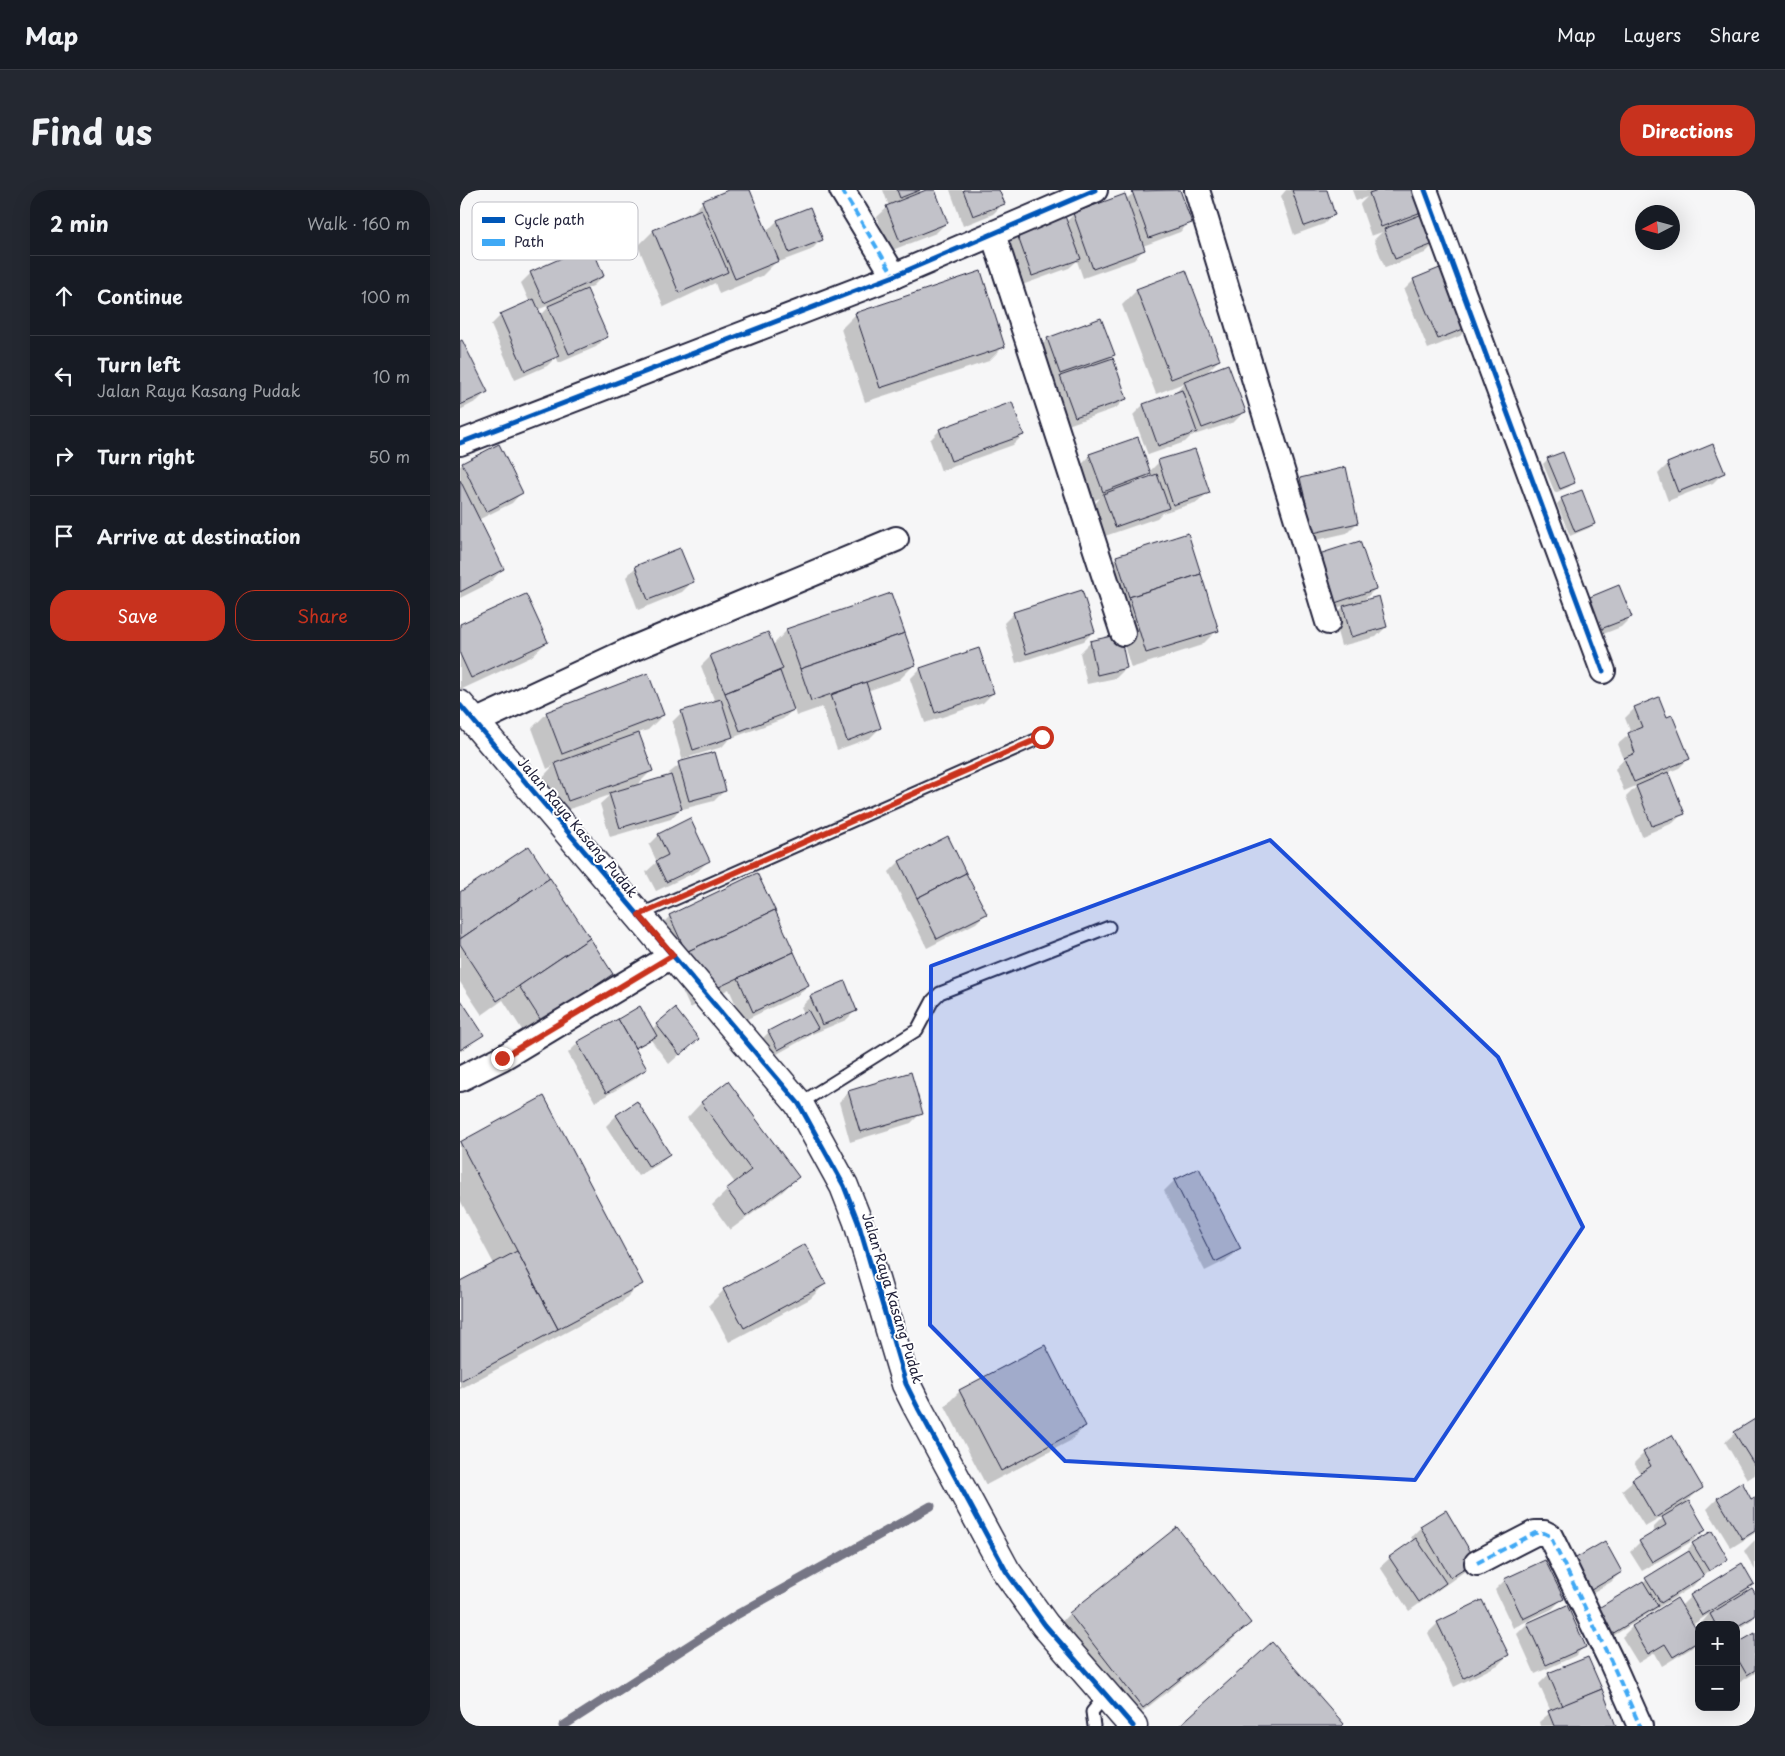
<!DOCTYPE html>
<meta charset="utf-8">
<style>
body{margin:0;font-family:"Playpen Sans",sans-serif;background:#242831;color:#f1f3f6}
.controls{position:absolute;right:15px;bottom:15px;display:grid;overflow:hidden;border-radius:10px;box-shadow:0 5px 20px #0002}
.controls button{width:45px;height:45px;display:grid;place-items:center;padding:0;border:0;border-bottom:1px solid #363941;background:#171b24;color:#f1f3f6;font:25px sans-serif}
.compass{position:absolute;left:1175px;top:15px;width:45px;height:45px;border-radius:50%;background:#171b24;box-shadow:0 5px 20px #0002;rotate:264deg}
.stop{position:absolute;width:15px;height:15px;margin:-11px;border:4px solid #c8321e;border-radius:50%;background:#fff}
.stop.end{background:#c8321e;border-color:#fff;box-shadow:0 1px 5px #0008}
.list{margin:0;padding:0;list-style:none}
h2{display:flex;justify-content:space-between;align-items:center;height:65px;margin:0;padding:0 20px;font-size:21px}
h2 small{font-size:16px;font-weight:400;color:#9ea1a6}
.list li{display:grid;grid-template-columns:32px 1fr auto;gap:15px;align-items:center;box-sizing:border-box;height:80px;padding:0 20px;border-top:1px solid #363941}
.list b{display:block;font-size:19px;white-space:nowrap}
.list p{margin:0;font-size:16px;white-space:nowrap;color:#9ea1a6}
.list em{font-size:16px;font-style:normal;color:#9ea1a6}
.actions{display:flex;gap:10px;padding:15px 20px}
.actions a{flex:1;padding:11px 0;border:1px solid #c8321e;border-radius:20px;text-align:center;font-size:18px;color:#c8321e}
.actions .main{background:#c8321e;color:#fff}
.icon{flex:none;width:28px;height:28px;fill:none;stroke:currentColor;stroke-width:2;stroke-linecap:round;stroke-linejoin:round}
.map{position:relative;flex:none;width:1295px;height:1536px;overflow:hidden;border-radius:20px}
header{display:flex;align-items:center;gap:30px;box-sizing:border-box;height:70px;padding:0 25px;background:#171b24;border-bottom:1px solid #363941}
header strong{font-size:24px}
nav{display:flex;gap:28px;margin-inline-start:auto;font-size:18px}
.intro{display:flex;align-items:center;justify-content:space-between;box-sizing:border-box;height:120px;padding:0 30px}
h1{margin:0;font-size:35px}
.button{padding:12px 22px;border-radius:20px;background:#c8321e;color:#fff;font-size:18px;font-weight:700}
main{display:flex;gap:30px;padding:0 30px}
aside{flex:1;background:#171b24;border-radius:20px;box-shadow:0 5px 20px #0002}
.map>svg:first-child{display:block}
.shadow{fill:#0003;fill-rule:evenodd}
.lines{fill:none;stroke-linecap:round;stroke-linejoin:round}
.stream{stroke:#767685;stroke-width:9}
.building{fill:#c2c2c9;stroke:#22223b}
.lane-casing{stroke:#22223b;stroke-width:15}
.street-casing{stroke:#22223b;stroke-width:28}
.secondary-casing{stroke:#22223b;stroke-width:31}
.lane{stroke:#fff;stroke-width:11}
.street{stroke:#fff;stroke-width:24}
.secondary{stroke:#fff;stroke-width:28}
.quiet{stroke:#3fa9f5;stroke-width:4;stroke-dasharray:8 4;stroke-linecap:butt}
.cycleway-casing{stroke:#fff;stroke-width:8}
.cycleway{stroke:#0057b8;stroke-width:5}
.route{stroke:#c8321e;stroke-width:6}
.marked{fill:#1d4ed8;fill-opacity:0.2;stroke:#1d4ed8;stroke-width:4;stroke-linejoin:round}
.labels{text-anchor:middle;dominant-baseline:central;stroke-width:4;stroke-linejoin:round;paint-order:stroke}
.street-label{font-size:14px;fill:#22223b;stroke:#fff}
.key{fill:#fff;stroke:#bdbdc4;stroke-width:1}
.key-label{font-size:14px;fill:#22223b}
</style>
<header>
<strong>Map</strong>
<nav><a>Map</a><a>Layers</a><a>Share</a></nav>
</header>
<div class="intro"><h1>Find us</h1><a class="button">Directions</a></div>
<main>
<aside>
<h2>2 min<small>Walk · 160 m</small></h2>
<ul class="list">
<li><svg class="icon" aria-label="ahead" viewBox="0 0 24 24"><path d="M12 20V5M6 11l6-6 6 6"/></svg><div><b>Continue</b></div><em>100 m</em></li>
<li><svg class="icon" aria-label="left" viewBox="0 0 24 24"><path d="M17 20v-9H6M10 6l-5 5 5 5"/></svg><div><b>Turn left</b><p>Jalan Raya Kasang Pudak</p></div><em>10 m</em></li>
<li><svg class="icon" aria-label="right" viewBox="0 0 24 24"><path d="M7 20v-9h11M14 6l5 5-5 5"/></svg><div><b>Turn right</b></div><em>50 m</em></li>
<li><svg class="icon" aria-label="arrive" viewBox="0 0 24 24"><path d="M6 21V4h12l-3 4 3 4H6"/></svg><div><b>Arrive at destination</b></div></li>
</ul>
<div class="actions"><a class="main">Save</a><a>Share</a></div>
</aside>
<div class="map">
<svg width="1295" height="1536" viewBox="0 0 1295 1536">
<rect width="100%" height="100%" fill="#f6f6f7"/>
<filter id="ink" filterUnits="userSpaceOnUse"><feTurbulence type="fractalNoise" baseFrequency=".02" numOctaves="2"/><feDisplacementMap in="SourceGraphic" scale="10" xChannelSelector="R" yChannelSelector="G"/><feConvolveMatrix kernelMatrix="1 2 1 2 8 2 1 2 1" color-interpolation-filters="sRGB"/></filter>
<g filter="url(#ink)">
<g class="shadow">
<path d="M271,0h17l18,42 11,-11 44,19 -10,10 -32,12 -1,-2 -16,16 -43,18 -4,-11 -51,24 -26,-61 15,-15 36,-15 14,-14z"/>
<path d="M423,0h38l-6,6 19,-6 12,33 -10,10 -46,18 -13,-34 12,-11z"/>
<path d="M490,0h48l5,14 -10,10 -30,12z"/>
<path d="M678,0h41l11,32 -10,10 -37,14 1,3 -10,11 -51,18 -6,-17 -8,7 -47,17 -14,-40 10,-10 48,-13 8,-8 52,-15z"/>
<path d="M826,0h39l9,24 -10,10 -30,11 -13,-39z"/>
<path d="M892,0h63l7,21 -7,7 20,25 -10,10 -40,15 -11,-28 8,-8 -11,4 -11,-32 7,-7 -11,4z"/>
<path d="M71,83l72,3 -10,10 -7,3 20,48 -10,10 -37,16 -3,-6 -9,9 -32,14 -24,-55 10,-10 29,-12 -9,-20zM92,114l-12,12 -3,-6z"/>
<path d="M954,90l56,46 -10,10 -32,13 -24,-59z"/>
<path d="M677,100l82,70 -15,15 40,37 -10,10 -43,14 -6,6 -37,13 -15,-40 10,-10 33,-12 8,-10 -28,11 -34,-89z"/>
<path d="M396,124l148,32 -15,15 -124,41 -24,-73z"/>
<path d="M588,149l65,16 -6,6 19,37 -10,10 -51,18 -14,-39 6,-6 -7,3 -12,-35z"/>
<path d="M0,152l27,49 -10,10 -17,9z"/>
<path d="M480,240l83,5 -10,10 -72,26 -11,-31z"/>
<path d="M38,256l23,47 -9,10 -34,17 25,49 -15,15 -28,14v-132z"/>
<path d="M630,266l59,16 10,-10 49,30 -10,10 -36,11 -5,5 -52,18 -11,-31 6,-7 -7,3 -13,-35zM690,284l1,4 -8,2z"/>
<path d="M1088,269l26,23 -5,5 -14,6 -12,-29z"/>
<path d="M1208,274l55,9 -10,10 -45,18 -10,-27z"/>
<path d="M841,289l56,44 -10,10 -44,10 -12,-54z"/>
<path d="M1102,309l32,25 -5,4 -19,8 -13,-32z"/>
<path d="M657,367l100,73 -15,15 -71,23 -17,-55 -7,-46z"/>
<path d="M850,376l65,23 -13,13 24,25 -10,10 -35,9 -8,-29 12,-12 -20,7z"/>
<path d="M176,377l56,15 -10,10 -44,18 -12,-33z"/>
<path d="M1116,420l55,7 -10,10 -33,13z"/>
<path d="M554,423l80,18 -10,10 -68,22 -12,-40z"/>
<path d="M0,435l87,17 -16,15 -71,33z"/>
<path d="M327,440l127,35 -15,15 -32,11 13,37 -10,10 -33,12 -15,-43 -26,9 -2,-7 -11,10 -54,20 -7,8 -39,12 41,32 -10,10 -35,9 -8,9 -61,18 -10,-33 10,-9 -57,20 -12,-36 12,-13 -6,3 -15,-41 15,-15 116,2 -15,15 -10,3 13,38 -16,16 35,-11 -1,-3 14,-11 -11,-40 10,-10 33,-10 -14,-36 10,-10 61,-10z"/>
<path d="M630,453l36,25 -10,10 -29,6 -7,-31z"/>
<path d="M519,460l14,43 -10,10 -58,20 -15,-44 10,-10z"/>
<path d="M1175,518l54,50 -10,10 -12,5 16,40 -10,10 -31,13 -16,-39 12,-12 -14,6 -9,-22 9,-10 -6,-15 13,-11 -6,-15z"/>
<path d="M199,645l49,26 -10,10 -42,20 -10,-19 11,-10 -8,-17z"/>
<path d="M487,648l39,75 -10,10 -49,25 -38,-76 10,-10z"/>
<path d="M0,704l152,80 -15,15 -71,47 -23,-36 -21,15 -22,-33z"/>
<path d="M210,726l138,69 -10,10 -55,26 -14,-32 -39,19 -35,-77z"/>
<path d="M351,807l45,13 -10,10 -34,14v-2l-6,6 -38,21 -9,-17 10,-10 35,-19 -3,-6z"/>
<path d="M0,813l22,31 -22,18z"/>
<path d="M180,818l12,21 5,-4 40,14 -28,25 -18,-24 -17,10 11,19 -10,10 -40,23 -27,-49 10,-10z"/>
<path d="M389,902l72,21 -10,10 -61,19 -11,-40z"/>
<path d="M83,908l98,185 -20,20 -161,86v-106l34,-19 -34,-64v-58z"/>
<path d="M242,912l95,75 -15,15 -52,38 -18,-25 23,-22 -48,-65z"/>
<path d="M177,913l32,51 -10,10 -21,12 -32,-50 10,-10z"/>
<path d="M739,979l40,80 -10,10 -24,12 -41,-80 10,-10z"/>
<path d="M365,1094l-15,15 -81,43 -20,-37 15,-15z"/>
<path d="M584,1157l41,79 -15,15 -84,44 -41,-79 15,-15z"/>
<path d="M1295,1230v55l-8,4 -22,-37 10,-9z"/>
<path d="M1184,1263l58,35 -15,13 17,29 -10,10 -52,31 -12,-19 10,-10 16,-9 -3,-5 13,-13 -21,12 -23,-37 19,-16 -7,-11z"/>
<path d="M1281,1294l10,16 4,-2v35l-24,15 -24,-39 10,-10z"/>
<path d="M961,1337l54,34 -10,10 -56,40 -29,-44 10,-9 24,-16 -3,-5z"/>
<path d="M717,1339l72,93 -19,20 -106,84 -74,-92 19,-20z"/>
<path d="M1295,1350v30l-11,-19z"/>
<path d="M1233,1354l34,14 -25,18 -9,10 -96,60 45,-63 48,-31 -2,-3z"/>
<path d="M1161,1382l-10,10 -35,20 -17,-29z"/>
<path d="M1045,1390l57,19 -10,10 -39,19 -18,-38z"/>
<path d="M1293,1394l-9,9 11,3 -2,23 -17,11v-5h-36l9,-11 -17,11 7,16 -9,8 -28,17 -7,-13 -17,10 -16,-26 10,-10 45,-27 4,6 10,-10z"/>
<path d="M1021,1411l27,54 -10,10 -44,22 -26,-54 10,-10z"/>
<path d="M1107,1417l18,39 -10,10 -40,18 -18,-40 10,-10z"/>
<path d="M1295,1444v39l-18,11 -1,-39z"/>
<path d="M1089,1484l66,52h-75l-1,-4 12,-10 -12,-28z"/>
</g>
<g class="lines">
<path class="stream" d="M103,1536l175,-112 193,-108"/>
</g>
<g class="building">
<path d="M268,0h22l29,71 -44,18 -33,-78z"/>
<path d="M437,0h23l-20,8z"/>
<path d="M466,0h9l13,33 -48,19 -14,-36z"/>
<path d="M503,0h36l6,14 -32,12z"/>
<path d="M720,0l12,33 -43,15 -17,-47z"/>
<path d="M832,0h35l8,25 -31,11z"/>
<path d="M918,0h38l8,21 -43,16 -12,-34z"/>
<path d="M665,4l20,56 -52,19 -20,-56z"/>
<path d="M350,17l13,33 -34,13 -12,-33z"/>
<path d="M241,19l27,63 -49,21 -26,-63z"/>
<path d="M965,23l11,30 -41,16 -11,-30z"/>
<path d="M605,26l16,43 -49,17 -15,-42z"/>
<path d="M131,55l13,31 -60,27 -14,-31z"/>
<path d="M987,75l24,61 -33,13 -25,-60z"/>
<path d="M726,80l34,90 -49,19 -35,-90z"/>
<path d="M521,81l24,76 -125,41 -25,-75z"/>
<path d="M127,99l21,48 -39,17 -21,-48z"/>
<path d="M74,109l25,57 -34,15 -25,-57z"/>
<path d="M641,128l14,37 -55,19 -13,-36z"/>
<path d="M2,150l26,52 -28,13v-64z"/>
<path d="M653,168l14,41 -52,18 -15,-41z"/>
<path d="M768,174l18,48 -44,16 -18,-47z"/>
<path d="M722,200l15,42 -39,14 -15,-42z"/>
<path d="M552,212l12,33 -73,26 -12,-32z"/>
<path d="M678,247l13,37 -48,18 -14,-38z"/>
<path d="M39,254l24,49 -37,19 -24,-49z"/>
<path d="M1253,254l12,29 -47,19 -11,-29z"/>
<path d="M735,259l15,44 -37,12 -15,-45z"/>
<path d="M1103,262l12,31 -15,6 -13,-31z"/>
<path d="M886,277l12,56 -45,10 -13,-55z"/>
<path d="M697,284l12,34 -54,19 -12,-33z"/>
<path d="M0,290l44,89 -44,23z"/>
<path d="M1122,300l13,34 -20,8 -14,-34z"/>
<path d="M728,343l13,41 -72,23 -13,-41z"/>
<path d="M900,351l16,48 -41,14 -16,-49z"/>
<path d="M220,358l14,34 -46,18 -13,-34z"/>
<path d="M741,384l18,57 -73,22 -17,-56z"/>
<path d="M1159,395l13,32 -34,13 -13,-31z"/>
<path d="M622,400l13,42 -69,22 -13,-42z"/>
<path d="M431,403l14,40 -105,36 -14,-40z"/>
<path d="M66,404l22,48 -77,36 -11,-24v-30z"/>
<path d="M919,406l8,31 -36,10 -8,-31z"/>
<path d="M308,442l15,37 -58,24 -15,-38z"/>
<path d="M445,443l11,32 -105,36 -11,-32z"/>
<path d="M660,444l7,34 -30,7 -7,-34z"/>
<path d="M519,458l15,45 -59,20 -15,-45z"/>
<path d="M320,481l14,39 -54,21 -15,-38z"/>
<path d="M188,483l16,42 -102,39 -16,-42z"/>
<path d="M406,492l15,46 -34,13 -16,-46z"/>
<path d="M1199,507l8,20 5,-2 18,44 -56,23 -10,-24 11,-5 -7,-20 14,-6 -8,-20z"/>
<path d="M261,509l12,38 -40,13 -12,-39z"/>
<path d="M179,543l14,38 -85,30 -13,-38z"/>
<path d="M255,562l11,39 -37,10 -11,-39z"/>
<path d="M1208,582l17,42 -33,12 -16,-40z"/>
<path d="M211,585l11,34 -62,19 -11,-35z"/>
<path d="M230,628l20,43 -44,21 -10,-21 12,-6 -10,-21z"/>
<path d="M488,646l18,37 -49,25 -18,-37z"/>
<path d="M69,656l21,32 -90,61v-47z"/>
<path d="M297,683l18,37 -89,42 -17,-37z"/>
<path d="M506,683l21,41 -50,25 -20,-41z"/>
<path d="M90,688l40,60 -93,63 -37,-57v-5z"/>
<path d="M315,720l19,42 -88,41 -20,-41z"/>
<path d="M130,748l23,36 -71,48 -23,-36z"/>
<path d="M334,762l15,33 -56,27 -15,-34z"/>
<path d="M385,791l12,30 -35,14 -12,-29z"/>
<path d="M1,810l23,35 -24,15v-49z"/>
<path d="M180,816l17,30 -22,12 -17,-29z"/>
<path d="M215,818l24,31 -19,16 -24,-31z"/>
<path d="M348,820l10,18 -40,22 -10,-19z"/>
<path d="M158,829l29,50 -41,24 -29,-51z"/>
<path d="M451,882l12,42 -63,18 -12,-41z"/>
<path d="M268,891l71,96 -53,39 -20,-27 25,-19 -50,-68z"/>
<path d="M84,906l99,188 -85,45 -98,-187z"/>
<path d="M177,911l33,53 -21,13 -33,-52z"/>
<path d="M739,978l42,81 -26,13 -41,-82z"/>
<path d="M345,1054l21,40 -82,44 -21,-39z"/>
<path d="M57,1061l41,78 -98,52v-100z"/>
<path d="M585,1155l41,81 -85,45 -42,-81z"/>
<path d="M1295,1229v47l-21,-34z"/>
<path d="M1212,1245l31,53 -48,30 -23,-39 19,-13 -8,-14z"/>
<path d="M1282,1292l9,17 4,-2v34l-13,8 -25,-41z"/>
<path d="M1229,1311l17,29 -54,32 -13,-21 27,-16 -4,-8z"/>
<path d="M986,1320l30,51 -26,16 -30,-51z"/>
<path d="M717,1337l74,96 -108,85 -74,-95z"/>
<path d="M1252,1341l16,28 -19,12 -17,-28z"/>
<path d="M956,1348l30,45 -27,19 -30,-45z"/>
<path d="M1145,1351l17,31 -36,21 -17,-31z"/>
<path d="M1229,1361l15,25 -43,27 -16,-25z"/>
<path d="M1085,1370l19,39 -41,20 -19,-40z"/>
<path d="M1282,1373l12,21 -52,32 -12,-21z"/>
<path d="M1183,1391l15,25 -51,31 -15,-25z"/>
<path d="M1292,1398l3,5v23l-19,11v-2h-20l-6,-11z"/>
<path d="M1217,1408l22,36v7l-26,16 -8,-13 -17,10 -16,-28z"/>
<path d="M1022,1410l27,55 -45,23 -27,-56z"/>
<path d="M1107,1415l19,42 -40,18 -19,-42z"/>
<path d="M1295,1443v37l-8,5 -11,-19v-12z"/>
<path d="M812,1452l72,82 -2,2h-163z"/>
<path d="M1128,1467l14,32 -40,17 -14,-33z"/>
<path d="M1142,1499l14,37h-62l-6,-15z"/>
</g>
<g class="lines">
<g class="lane-casing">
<g id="lane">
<path d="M179,725l403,-178"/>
<path d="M339,914l118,-74 16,-30 7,-7 169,-66"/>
<path d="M634,1536l-2,-14 14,-17"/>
</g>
</g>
<g class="street-casing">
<g id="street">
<path d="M382,0l52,86"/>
<path d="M737,0l131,432"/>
<path d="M965,0l178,481"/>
<path d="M533,44l130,399"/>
<path d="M0,253l434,-167 201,-86"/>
<path d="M15,532l157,-73 264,-110"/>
<path d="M0,889l42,-21 171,-103"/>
<path d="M1017,1373l58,-30h9l6,3 61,125 29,65"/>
</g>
</g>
<g class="secondary-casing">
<path id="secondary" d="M0,515l339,399 45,82 14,36 48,162 12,24 88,163 39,54 88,101"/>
</g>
<use href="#lane" class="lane"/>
<use href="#street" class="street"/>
<use href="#secondary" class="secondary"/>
<g class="quiet">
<path d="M382,0l52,86"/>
<path d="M1017,1373l58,-30h9l6,3 61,125 29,65"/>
</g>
<g class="cycleway-casing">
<g id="cycleway">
<path d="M965,0l178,481"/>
<path d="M0,253l434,-167 201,-86"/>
<path d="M0,515l339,399 45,82 14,36 48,162 12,24 88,163 39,54 88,101"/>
</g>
</g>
<use href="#cycleway" class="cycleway"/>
</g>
</g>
<g class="lines" filter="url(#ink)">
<path class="route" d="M42,868l171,-103 -34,-40 403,-178"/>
</g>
<path class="marked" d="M810,650l228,217 85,170 -168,253 -350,-19 -135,-136 1,-359z"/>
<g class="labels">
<g class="street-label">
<text transform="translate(118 637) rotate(50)">Jalan Raya Kasang Pudak</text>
<text transform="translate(433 1108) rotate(73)">Jalan Raya Kasang Pudak</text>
</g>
</g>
<rect x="12" y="12" width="166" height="58" rx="8" class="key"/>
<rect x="22" y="27" width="23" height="6" fill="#0057b8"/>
<rect x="22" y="49" width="23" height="7" fill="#3fa9f5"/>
<g class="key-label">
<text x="54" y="35">Cycle path</text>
<text x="54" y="57">Path</text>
</g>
</svg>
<div class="controls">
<button>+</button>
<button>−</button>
</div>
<svg class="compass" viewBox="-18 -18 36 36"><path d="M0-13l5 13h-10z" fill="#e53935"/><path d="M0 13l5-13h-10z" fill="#9ea1a6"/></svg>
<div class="stop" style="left:582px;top:547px"></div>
<div class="stop end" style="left:42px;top:868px"></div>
</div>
</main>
